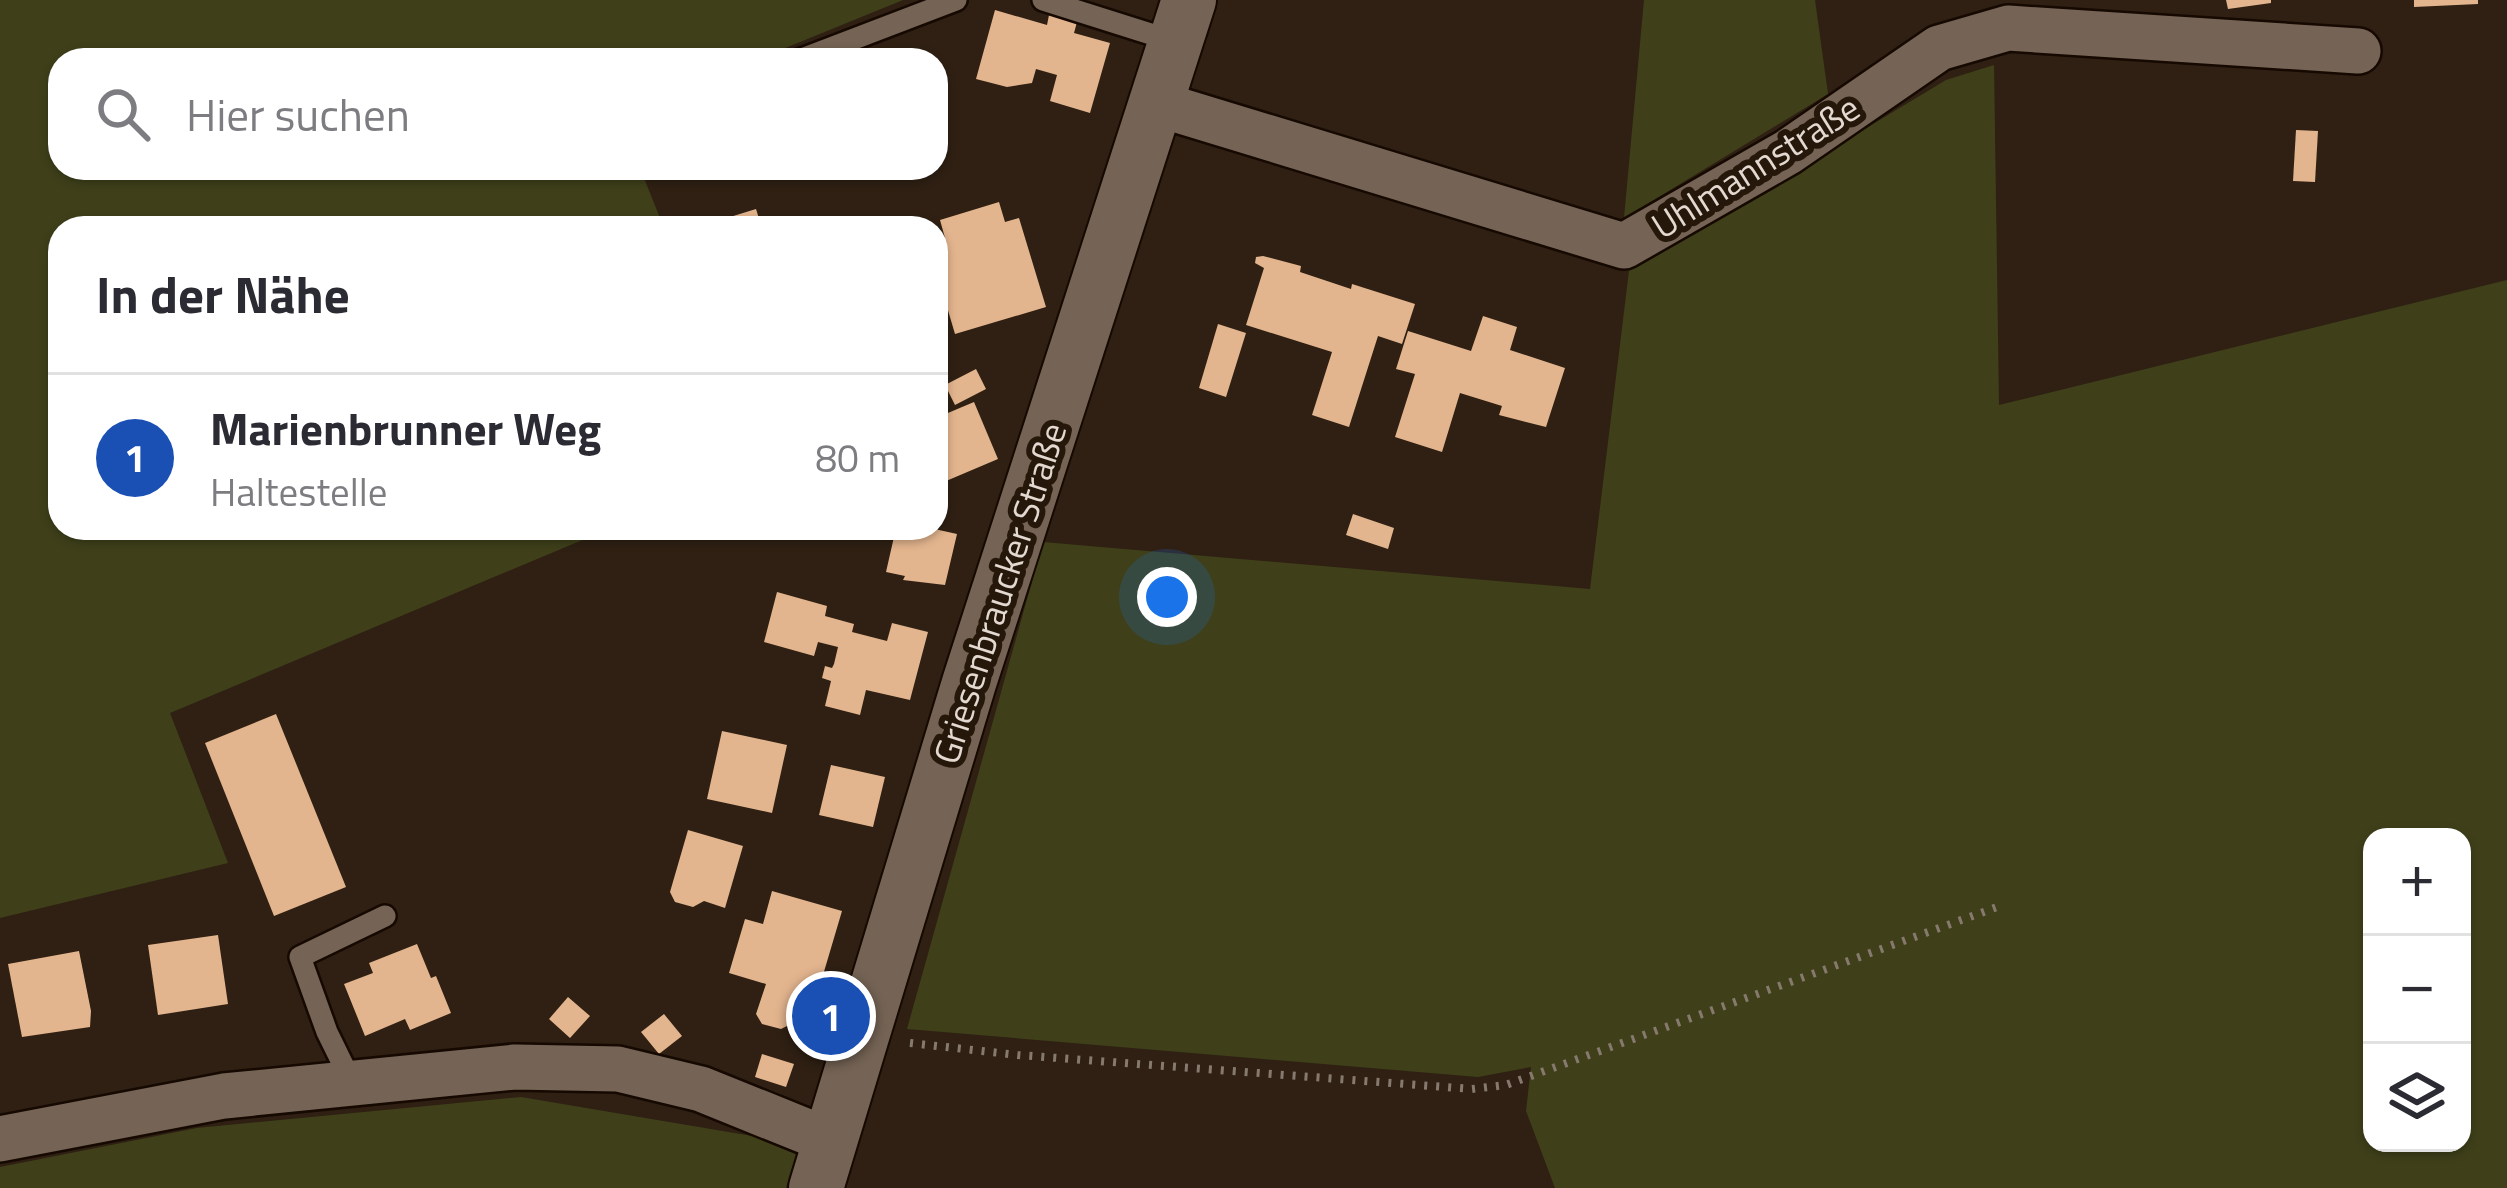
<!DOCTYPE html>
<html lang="de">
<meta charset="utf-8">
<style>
body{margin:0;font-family:"Titillium Web",sans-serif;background:#f7f7f7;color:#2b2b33}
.controls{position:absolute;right:36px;bottom:36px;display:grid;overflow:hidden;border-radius:24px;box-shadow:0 3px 9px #0004}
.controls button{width:108px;height:108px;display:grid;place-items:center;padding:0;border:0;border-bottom:3px solid #e1e1e2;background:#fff;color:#2b2b33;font:60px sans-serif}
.you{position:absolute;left:1167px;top:597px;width:42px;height:42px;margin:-30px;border:9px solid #fff;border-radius:50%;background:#1a73e8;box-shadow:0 0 0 18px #1a73e833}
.badge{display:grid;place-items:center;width:78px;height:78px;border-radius:50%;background:#3f7472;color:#fff;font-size:39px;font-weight:700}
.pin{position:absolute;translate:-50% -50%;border:6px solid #fff;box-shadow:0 3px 12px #0006}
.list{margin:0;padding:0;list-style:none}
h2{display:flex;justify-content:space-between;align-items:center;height:156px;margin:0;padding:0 48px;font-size:51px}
h2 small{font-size:39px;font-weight:400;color:#7c7c81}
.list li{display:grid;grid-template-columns:78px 1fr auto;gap:36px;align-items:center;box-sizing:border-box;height:168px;padding:0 48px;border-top:3px solid #e1e1e2}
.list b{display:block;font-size:45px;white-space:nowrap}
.list p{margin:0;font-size:39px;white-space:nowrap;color:#7c7c81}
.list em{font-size:39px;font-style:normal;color:#7c7c81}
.icon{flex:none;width:66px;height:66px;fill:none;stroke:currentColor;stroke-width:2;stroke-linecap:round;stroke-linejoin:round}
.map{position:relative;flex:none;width:2507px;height:1188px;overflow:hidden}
.search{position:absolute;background:#fff;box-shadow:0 3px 9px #0004;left:48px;top:48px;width:900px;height:132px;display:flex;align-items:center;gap:30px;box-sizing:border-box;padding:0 42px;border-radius:36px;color:#7c7c81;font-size:45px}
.panel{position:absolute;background:#fff;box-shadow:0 3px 9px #0004;left:48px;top:216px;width:900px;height:324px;border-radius:36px}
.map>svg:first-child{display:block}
.green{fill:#3f401a;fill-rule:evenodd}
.building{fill:#e3b58e}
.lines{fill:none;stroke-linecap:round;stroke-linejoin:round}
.service-casing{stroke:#160901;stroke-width:26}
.minor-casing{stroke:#160901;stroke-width:50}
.tertiary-casing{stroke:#160901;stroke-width:58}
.path{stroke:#86796e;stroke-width:8;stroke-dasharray:3 9;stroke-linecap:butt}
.service{stroke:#756455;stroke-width:21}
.minor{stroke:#756455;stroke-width:45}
.tertiary{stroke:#756455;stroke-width:54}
.labels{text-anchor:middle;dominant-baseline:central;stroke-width:12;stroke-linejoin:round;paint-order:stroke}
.street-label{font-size:36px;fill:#e3d9d0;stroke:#25170a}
</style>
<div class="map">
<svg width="2507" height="1188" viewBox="0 0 2507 1188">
<rect width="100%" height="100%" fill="#2f2013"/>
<g class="green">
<path d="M0,0h903l-147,60h-696v108h580l24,60h-604v300h551l-441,185 58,150 -228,55z"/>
<path d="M1644,0h171l13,94 -204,124z"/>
<path d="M1994,65l5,340 508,-125v908h-952l-29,-77 5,-44 -53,10 -571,-48 136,-487 547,47 39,-318 317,-191zM2372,837h90v306h-90z"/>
<path d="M521,1097l278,47 -13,44h-786v-21l197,-39z"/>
</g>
<g class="building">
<path d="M2226,0h45v3l-43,6z"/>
<path d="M2414,0h64v4l-64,3z"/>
<path d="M995,10l52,15 2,-10 28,7 -3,11 36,10 -20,70 -40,-12 7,-26 -21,-6 -4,14 -25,4 -31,-8z"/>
<path d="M2296,130l22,1 -3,51 -22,-1z"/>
<path d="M999,202l6,20 14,-4 27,89 -91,27 -19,-64v-30l9,-2 -5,-18z"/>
<path d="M756,209l6,19h-44l-1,-7z"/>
<path d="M1263,256l38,10 -1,6 51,17 1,-5 63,20 -13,40 -24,-8 -29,91 -37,-12 20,-63 -86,-27 18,-57 -9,-5 1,-6z"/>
<path d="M1483,316l34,11 -7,23 55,18 -19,59 -47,-12 3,-9 -42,-13 -18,59 -47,-15 20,-63 -19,-5 12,-38 63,20z"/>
<path d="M1218,324l28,9 -20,64 -27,-9z"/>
<path d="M976,369l10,20 -31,16 -10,-20z"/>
<path d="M974,402l24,57 -59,25 -3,-66z"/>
<path d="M1353,514l41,14 -6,21 -42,-14z"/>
<path d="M896,528h34l27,6 -12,51 -42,-5 2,-4 -19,-4z"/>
<path d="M777,592l50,14 -2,10 29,8 -2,8 35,9 5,-18 36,9 -18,68 -44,-10 -6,25 -35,-9 6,-25 -9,-3 3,-12 7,2 2,-4 4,-17 -20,-5 -4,14 -50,-14z"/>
<path d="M276,714l70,173 -72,29 -69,-173z"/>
<path d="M722,731l65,14 -15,68 -65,-14z"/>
<path d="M831,765l54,12 -12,50 -54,-12z"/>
<path d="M688,830l55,16 -18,62 -21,-7 -11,6 -18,-5 -5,-10z"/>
<path d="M772,891l70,20 -35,118 -16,-5 -10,5 -19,-5 -6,-10 10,-30 -37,-11 16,-54 18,5z"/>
<path d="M218,935l10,69 -70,11 -10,-70z"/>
<path d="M417,944l14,34 5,-2 15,37 -41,17 -5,-11 -40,17 -21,-52 29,-11 -4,-10z"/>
<path d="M79,951l12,60 -1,16 -68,10 -14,-73z"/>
<path d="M568,997l22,19 -20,22 -21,-19z"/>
<path d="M664,1014l18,22 -23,18 -18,-22z"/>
<path d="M762,1054l32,10 -8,23 -31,-10z"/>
</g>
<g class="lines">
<g class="service-casing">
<g id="service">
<path d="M1043,0l133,42"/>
<path d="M799,60l157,-60"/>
<path d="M352,1083l-25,-51 -27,-75 85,-41"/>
</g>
</g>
<g class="minor-casing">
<g id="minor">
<path d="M1158,104l466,142 164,-94 151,-104 69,-20 350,23"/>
<path d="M0,1139l224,-43 291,-29 103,2 83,20 129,52"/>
</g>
</g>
<g class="tertiary-casing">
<path id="tertiary" d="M816,1188l153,-505 220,-683"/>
</g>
<path class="path" d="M910,1043l108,12 454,34 34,-4 494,-179"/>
<use href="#service" class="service"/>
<use href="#minor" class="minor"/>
<use href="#tertiary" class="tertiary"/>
</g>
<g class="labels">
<g class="street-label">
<text transform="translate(1755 166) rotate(-32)">Uhlmannstraße</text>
<text transform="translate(999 593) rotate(-72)">Griesenbraucker Straße</text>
</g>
</g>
</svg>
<div class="controls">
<button>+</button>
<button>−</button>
<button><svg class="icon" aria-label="layers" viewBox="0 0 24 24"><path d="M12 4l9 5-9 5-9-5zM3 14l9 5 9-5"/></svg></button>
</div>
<div class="you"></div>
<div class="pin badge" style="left:831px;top:1016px;background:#1a4fb4">1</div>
<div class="search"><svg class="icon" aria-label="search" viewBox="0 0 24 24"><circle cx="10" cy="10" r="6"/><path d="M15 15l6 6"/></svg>Hier suchen</div>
<section class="panel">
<h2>In der Nähe<small></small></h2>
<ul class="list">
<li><span class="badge" style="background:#1a4fb4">1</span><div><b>Marienbrunner Weg</b><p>Haltestelle</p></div><em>80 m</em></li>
</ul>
</section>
</div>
